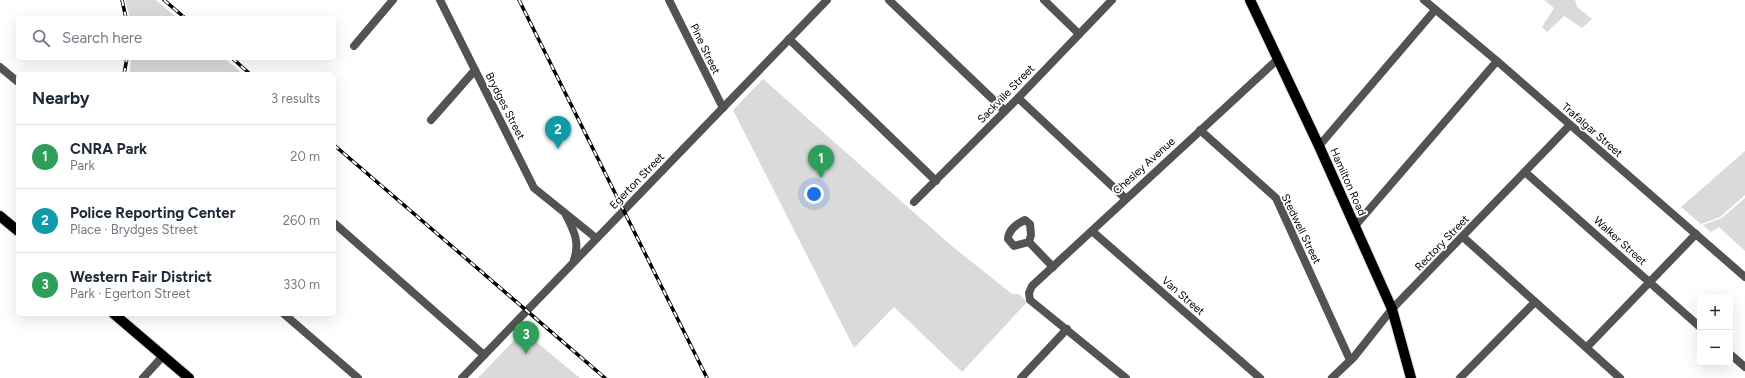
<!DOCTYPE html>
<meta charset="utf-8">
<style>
body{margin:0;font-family:Figtree,sans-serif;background:#f2f2f3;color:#1f2937}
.controls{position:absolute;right:12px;bottom:12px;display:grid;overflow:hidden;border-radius:6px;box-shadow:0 4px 16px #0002}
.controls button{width:36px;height:36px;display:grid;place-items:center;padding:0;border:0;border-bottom:1px solid #e0e1e3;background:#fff;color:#1f2937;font:20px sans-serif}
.you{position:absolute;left:814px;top:194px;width:14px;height:14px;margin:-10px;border:3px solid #fff;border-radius:50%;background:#1a73e8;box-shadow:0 0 0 6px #1a73e833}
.badge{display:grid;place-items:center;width:26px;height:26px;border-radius:50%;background:#000;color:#fff;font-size:13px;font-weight:700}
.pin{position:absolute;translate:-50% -33px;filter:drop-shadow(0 1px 2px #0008)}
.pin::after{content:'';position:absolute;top:21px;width:14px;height:12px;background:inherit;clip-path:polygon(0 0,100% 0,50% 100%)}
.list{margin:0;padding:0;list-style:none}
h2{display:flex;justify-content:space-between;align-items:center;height:52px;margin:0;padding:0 16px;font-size:17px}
h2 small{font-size:13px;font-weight:400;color:#747a83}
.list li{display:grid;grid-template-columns:26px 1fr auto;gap:12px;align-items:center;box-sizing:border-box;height:64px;padding:0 16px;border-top:1px solid #e0e1e3}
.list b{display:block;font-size:15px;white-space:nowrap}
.list p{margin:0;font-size:13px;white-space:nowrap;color:#747a83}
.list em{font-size:13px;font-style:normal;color:#747a83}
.icon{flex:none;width:22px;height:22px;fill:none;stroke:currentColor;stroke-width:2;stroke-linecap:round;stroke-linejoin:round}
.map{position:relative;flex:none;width:1745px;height:378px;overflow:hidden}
.search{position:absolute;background:#fff;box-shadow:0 4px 16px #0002;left:16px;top:16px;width:320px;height:44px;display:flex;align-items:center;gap:10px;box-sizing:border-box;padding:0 14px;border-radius:6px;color:#747a83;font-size:15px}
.panel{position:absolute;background:#fff;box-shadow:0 4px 16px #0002;left:16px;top:72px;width:320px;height:244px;border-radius:6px}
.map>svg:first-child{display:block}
.green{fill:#dadada}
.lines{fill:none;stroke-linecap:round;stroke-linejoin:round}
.major-casing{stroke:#dbdbdb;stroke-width:12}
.minor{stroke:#535353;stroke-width:8}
.major{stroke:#000;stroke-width:10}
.rail-casing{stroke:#000;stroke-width:3.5}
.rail{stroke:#fff;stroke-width:2;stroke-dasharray:6;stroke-linecap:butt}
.labels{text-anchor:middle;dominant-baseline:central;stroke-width:3.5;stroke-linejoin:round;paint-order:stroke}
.street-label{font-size:11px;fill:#000;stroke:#fff}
</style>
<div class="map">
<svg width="1745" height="378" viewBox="0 0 1745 378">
<rect width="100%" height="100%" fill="#fff"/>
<g class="green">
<path d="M125,0h31l21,18h-47z"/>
<path d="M1544,0h31l2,7 15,12 -10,9 -18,-12 -17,16 -5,-5 12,-19z"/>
<path d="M131,58h93l19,16h-113z"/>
<path d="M763,79l190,168 59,47h7l8,8 -65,70 -68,-65 -40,41 -121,-238z"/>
<path d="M1745,151v44l-25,22 -19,7 -20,-17z"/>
<path d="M1745,198v53l-26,-24 -8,5 -8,-7 19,-7z"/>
<path d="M523,331l57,47h-102z"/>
</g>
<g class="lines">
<g class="major-casing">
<g id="major">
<path d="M1250,0l69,146 73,163 19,69"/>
<path d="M0,216l18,15"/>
<path d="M114,314l75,64"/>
</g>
</g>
<g class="minor">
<path d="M440,0l94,188 62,50"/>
<path d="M669,0l54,108"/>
<path d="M889,0l116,111"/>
<path d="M1044,0l35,34"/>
<path d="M1424,0l73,61 248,216"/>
<path d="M789,39l147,142"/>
<path d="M354,46l39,-46"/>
<path d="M0,67l18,15"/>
<path d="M1018,98l107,100"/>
<path d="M431,120l44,-50"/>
<path d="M1200,130l76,68 74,162"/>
<path d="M1319,146l116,-136"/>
<path d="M1525,172l175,155"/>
<path d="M914,202l104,-104 94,-98"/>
<path d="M566,215c8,16 14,27 8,45"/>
<path d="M334,223l150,132"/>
<path d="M1355,226l142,-165"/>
<path d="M1092,231l168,147"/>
<path d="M1463,237l157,141"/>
<path d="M1029,242l-15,4 -6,-7c0,-9 10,-16 17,-19l5,4 1,11 -2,7 24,25"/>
<path d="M284,314l74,64"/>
<path d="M1587,347l109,-113"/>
<path d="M1730,354l15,13"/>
<path d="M143,378l20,-22"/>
<path d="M462,378l365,-378"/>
<path d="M1021,378l46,-49"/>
<path d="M1126,378l-96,-78 -1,-7 3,-7 246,-227"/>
<path d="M1332,378l22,-21 38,-48 178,-184"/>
<path d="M1460,378l75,-76"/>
</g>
<use href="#major" class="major"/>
<g class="rail-casing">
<g id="rail">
<path d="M122,0l4,18"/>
<path d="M164,0l21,18"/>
<path d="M519,0l188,378"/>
<path d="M232,58l18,16"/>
<path d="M124,74l3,-16"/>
<path d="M334,145l271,233"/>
</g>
</g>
<use href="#rail" class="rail"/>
</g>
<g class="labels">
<g class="street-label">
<text transform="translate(705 49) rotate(64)">Pine Street</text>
<text transform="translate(1006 94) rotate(-46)">Sackville Street</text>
<text transform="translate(505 106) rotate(63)">Brydges Street</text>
<text transform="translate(1592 130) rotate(41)">Trafalgar Street</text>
<text transform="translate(1144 166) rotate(-42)">Chesley Avenue</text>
<text transform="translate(637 181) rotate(-46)">Egerton Street</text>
<text transform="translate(1348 182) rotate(66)">Hamilton Road</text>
<text transform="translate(1301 229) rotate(64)">Stedwell Street</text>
<text transform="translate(1620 241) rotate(42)">Walker Street</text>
<text transform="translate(1442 243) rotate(-46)">Rectory Street</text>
<text transform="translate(1183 296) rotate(41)">Van Street</text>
</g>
</g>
</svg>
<div class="controls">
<button>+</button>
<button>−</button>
</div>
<div class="you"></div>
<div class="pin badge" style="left:821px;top:178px;background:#2e9e5b">1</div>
<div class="pin badge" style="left:558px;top:149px;background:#0f9aa8">2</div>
<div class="pin badge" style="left:526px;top:354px;background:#2e9e5b">3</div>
<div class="search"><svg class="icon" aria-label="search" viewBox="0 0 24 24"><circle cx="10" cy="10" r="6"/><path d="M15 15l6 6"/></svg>Search here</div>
<section class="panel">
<h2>Nearby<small>3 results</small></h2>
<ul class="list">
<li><span class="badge" style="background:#2e9e5b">1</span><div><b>CNRA Park</b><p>Park</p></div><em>20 m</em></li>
<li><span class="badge" style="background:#0f9aa8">2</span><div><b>Police Reporting Center</b><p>Place · Brydges Street</p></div><em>260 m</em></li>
<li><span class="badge" style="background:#2e9e5b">3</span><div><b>Western Fair District</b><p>Park · Egerton Street</p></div><em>330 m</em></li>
</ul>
</section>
</div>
